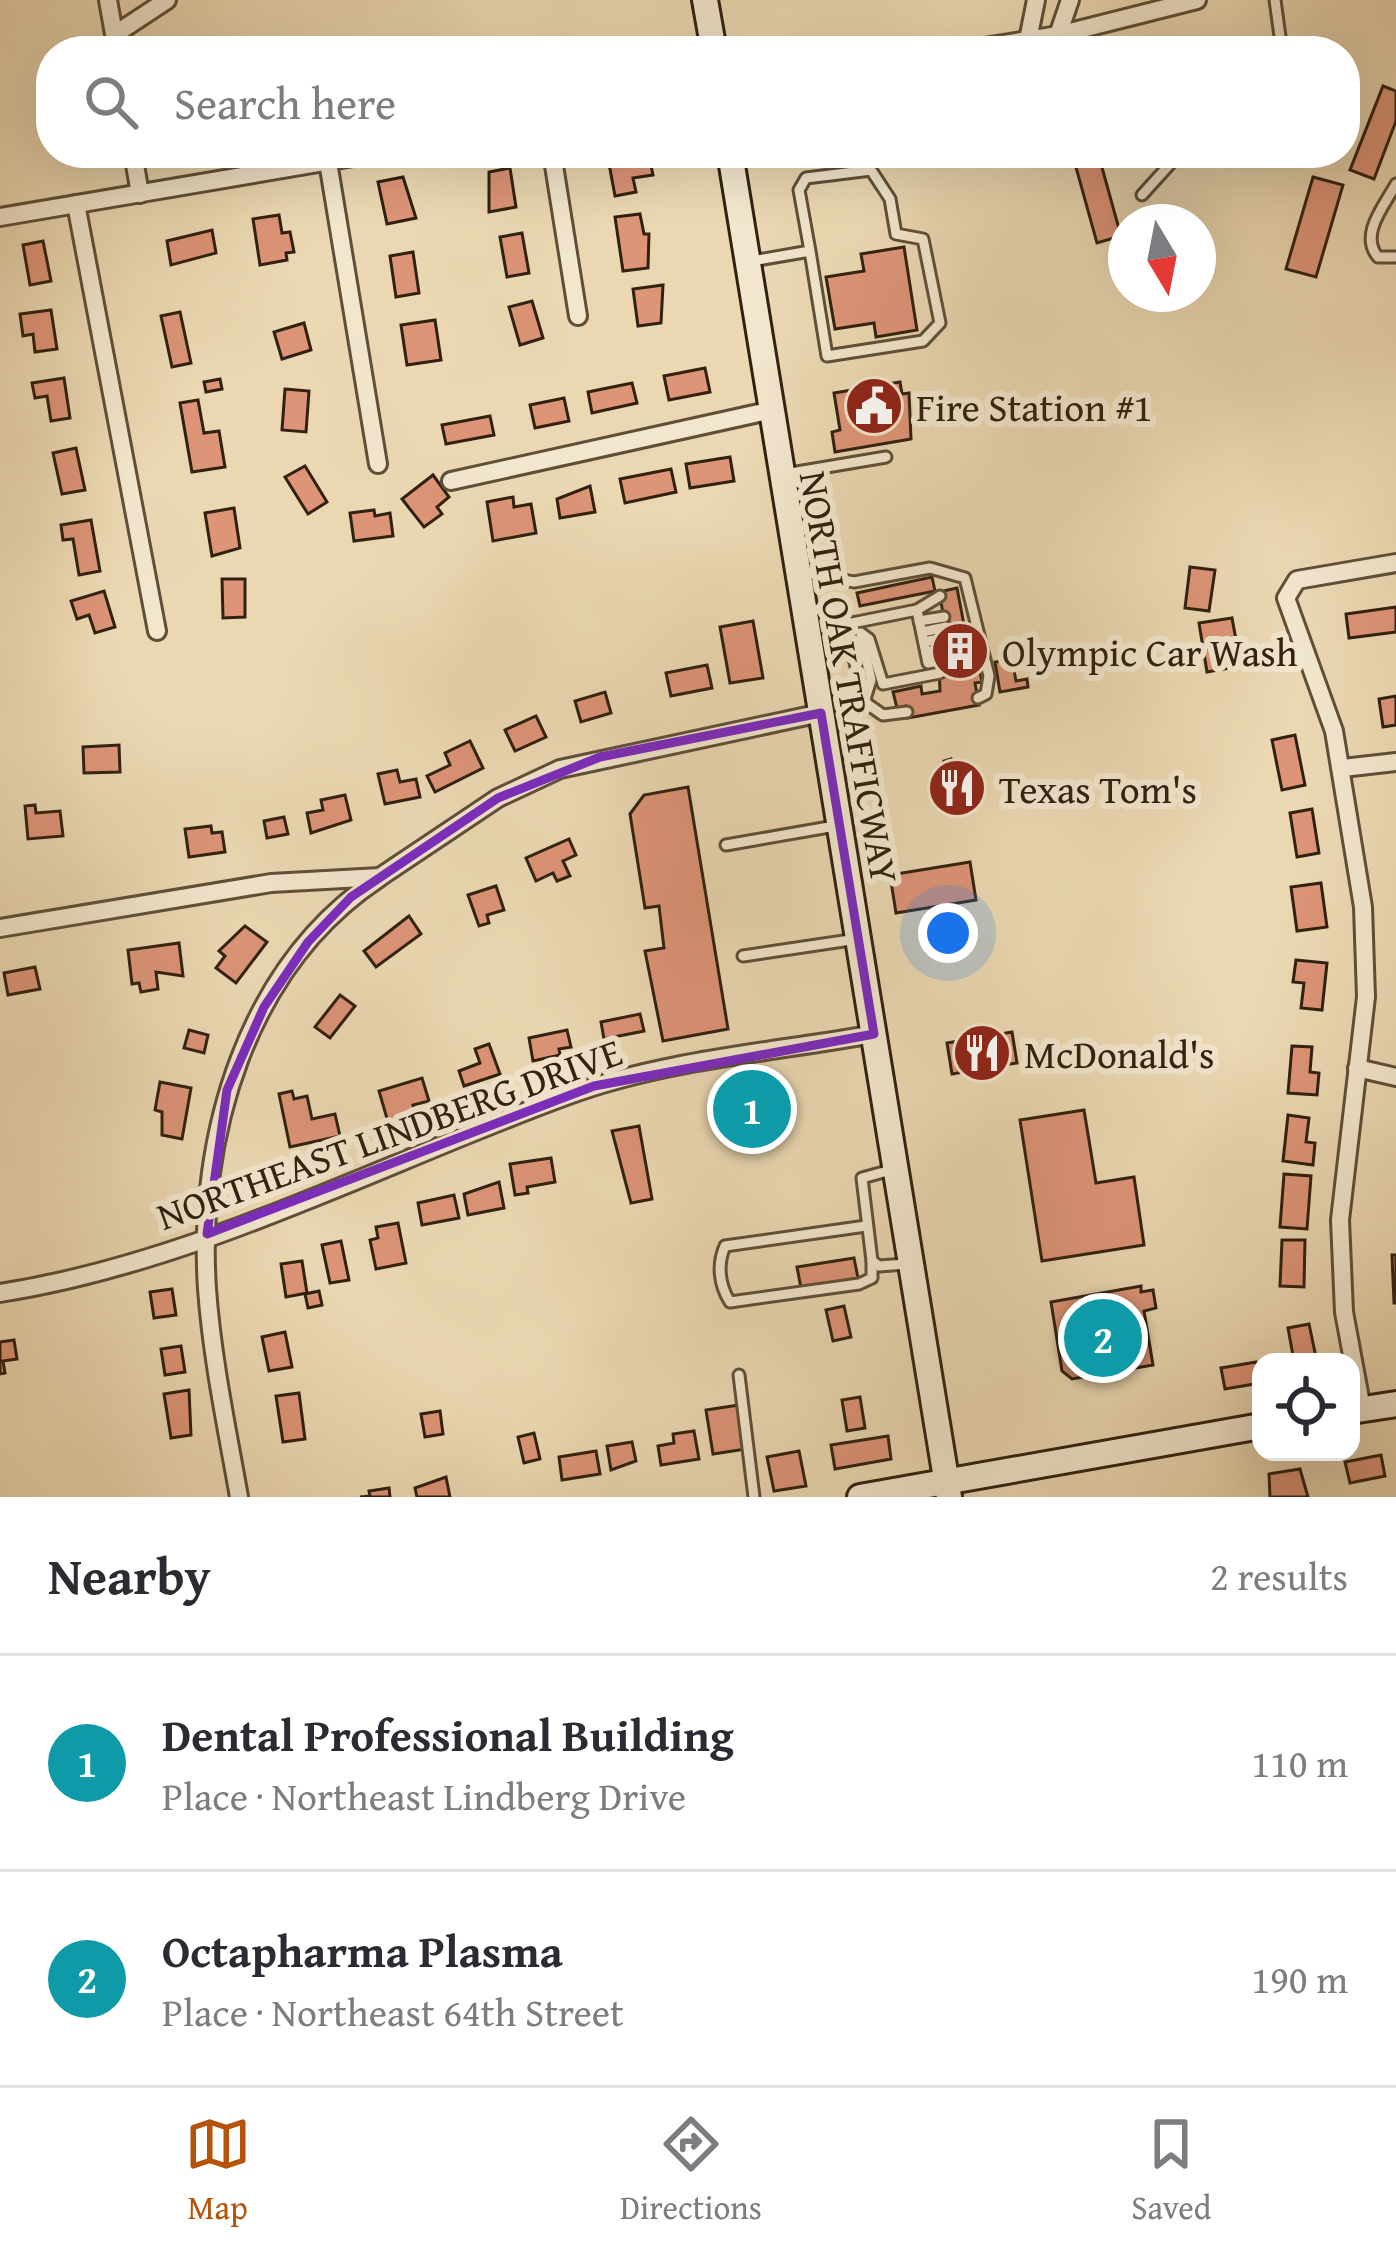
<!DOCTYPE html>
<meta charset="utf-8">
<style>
body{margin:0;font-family:"Gentium Book Plus",serif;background:#f2f2f3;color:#2b2b33}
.controls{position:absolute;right:36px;bottom:36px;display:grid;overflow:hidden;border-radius:24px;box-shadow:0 12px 48px #0002}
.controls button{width:108px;height:108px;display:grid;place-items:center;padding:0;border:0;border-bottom:3px solid #e1e1e2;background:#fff;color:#2b2b33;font:60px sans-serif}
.compass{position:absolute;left:1108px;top:204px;width:108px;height:108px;border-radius:50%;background:#fff;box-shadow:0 12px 48px #0002;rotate:170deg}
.you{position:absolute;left:948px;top:933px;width:42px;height:42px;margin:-30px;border:9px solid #fff;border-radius:50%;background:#1a73e8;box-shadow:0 0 0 18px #1a73e833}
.badge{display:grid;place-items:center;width:78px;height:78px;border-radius:50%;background:#b45309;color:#fff;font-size:39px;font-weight:700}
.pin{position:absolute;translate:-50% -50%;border:6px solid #fff;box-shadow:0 3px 12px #0006}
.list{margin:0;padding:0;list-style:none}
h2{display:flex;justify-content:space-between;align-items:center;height:156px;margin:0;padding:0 48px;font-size:51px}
h2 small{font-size:39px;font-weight:400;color:#7c7c81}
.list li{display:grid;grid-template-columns:78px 1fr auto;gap:36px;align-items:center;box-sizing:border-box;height:216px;padding:0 48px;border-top:3px solid #e1e1e2}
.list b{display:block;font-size:45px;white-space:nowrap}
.list p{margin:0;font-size:39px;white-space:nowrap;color:#7c7c81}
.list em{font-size:39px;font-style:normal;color:#7c7c81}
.icon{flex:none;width:66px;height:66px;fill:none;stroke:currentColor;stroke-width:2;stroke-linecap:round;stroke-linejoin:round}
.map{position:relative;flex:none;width:1396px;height:1497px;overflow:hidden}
.search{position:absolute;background:#fff;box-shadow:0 12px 48px #0002;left:36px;right:36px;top:36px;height:132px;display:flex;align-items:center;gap:30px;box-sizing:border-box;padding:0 42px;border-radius:48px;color:#7c7c81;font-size:45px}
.sheet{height:588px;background:#fff}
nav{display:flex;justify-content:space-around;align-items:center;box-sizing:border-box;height:168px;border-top:3px solid #e1e1e2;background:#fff;font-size:33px;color:#7c7c81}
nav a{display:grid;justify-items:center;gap:6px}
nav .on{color:#b45309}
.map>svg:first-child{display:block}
.building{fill:#dd9477;stroke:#302110;stroke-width:3}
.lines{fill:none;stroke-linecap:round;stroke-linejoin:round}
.lane-casing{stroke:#5f4f38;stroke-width:15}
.street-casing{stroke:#5f4f38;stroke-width:22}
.secondary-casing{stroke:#302110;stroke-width:30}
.lane{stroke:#f2e6cd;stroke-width:9}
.street{stroke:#f2e6cd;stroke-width:16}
.secondary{stroke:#f2e6cd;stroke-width:24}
.marked{fill:none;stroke:#7b2cbf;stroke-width:9;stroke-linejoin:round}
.labels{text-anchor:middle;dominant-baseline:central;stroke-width:12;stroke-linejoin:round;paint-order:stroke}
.poi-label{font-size:39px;fill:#302110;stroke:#f2e6cd;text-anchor:start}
.street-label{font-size:39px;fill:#302110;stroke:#f2e6cd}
</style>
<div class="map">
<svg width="1396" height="1497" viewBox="0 0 1396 1497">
<rect width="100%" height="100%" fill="#ebd8b2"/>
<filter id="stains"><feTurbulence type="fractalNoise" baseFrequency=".00167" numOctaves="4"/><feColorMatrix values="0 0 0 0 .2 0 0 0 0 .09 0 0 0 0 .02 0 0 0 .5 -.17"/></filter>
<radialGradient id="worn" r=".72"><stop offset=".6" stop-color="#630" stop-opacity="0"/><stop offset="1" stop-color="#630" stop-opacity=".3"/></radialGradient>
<g class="building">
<path d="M1383,86l13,5v30l-22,58 -24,-9z"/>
<path d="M607,153h22l1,7 19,-4 4,19 -20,3 3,14 -21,4z"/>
<path d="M1072,153h26l23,83 -24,7z"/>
<path d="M510,168l6,39 -27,5v-40z"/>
<path d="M403,177l13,41 -29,6 -9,-42z"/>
<path d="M1313,177l30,8 -27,92 -30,-8z"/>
<path d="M640,214l4,20h5l-1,34 -25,3 -8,-54z"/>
<path d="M279,215l3,18 8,-1 4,20 -8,1 1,7 -27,5 -7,-46z"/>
<path d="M212,230l4,23 -45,12 -4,-24z"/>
<path d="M522,233l7,40 -22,4 -7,-40z"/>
<path d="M43,241l8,40 -21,4 -7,-40z"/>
<path d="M904,247l13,83 -41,7 -2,-14 -39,6 -9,-52 38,-6 -3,-17z"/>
<path d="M413,252l6,41 -23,4 -6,-41z"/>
<path d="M663,285l-2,38 -23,3 -5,-37z"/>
<path d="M532,301l11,37 -23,7 -11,-38z"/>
<path d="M51,310l6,39 -22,3 -2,-18 -10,2 -3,-22z"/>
<path d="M180,312l11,51 -19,4 -11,-51z"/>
<path d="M435,320l6,40 -34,5 -6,-40z"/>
<path d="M304,323l7,27 -29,9 -8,-27z"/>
<path d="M705,368l5,24 -41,8 -5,-24z"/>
<path d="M64,378l6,40 -19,3 -4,-25 -12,2 -3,-15z"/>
<path d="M220,379l2,10 -16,3 -2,-10z"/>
<path d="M900,382l2,12 7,-1 2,46 -76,13 -3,-20 8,-2 -6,-37z"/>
<path d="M632,383l5,20 -45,10 -4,-21z"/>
<path d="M285,389l24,2 -3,41 -24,-2z"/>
<path d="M564,398l5,23 -34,7 -5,-23z"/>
<path d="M198,400l6,33 15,-2 6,36 -33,5 -12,-69z"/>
<path d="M490,416l4,19 -48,9 -4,-19z"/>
<path d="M76,448l9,42 -23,4 -9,-41z"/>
<path d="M730,457l4,24 -44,7 -4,-24z"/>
<path d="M305,466l22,36 -19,12 -23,-37z"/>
<path d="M671,469l5,23 -51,11 -5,-24z"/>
<path d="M433,475l16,22 -12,10 5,7 -18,13 -22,-28z"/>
<path d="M590,486l5,26 -35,6 -3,-19z"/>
<path d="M513,497l1,10 17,-3 5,29 -43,8 -6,-39z"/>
<path d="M234,508l6,40 -28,8 -7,-43z"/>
<path d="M374,510l1,6 15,-3 3,23 -39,5 -4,-28z"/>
<path d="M91,520l9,51 -21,4 -6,-36 -10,1 -2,-15z"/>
<path d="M1190,567l25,3 -6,41 -24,-3z"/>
<path d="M932,577l3,14 -75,15 -3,-13z"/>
<path d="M222,579h23v38l-22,1z"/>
<path d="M957,588l16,84 7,-1 2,11 -7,1 4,22 -71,13 -2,-12 -9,2 -4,-16 28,-6 1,8 18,-3 -1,-23 14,-3 -14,-73z"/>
<path d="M104,591l11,36 -20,6 -6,-18 -12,4 -6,-18z"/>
<path d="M1396,607v25l-47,6 -3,-24z"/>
<path d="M1232,618l7,38 5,-1 2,10 -39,7 -8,-49z"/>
<path d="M753,621l10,57 -33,5 -10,-56z"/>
<path d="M1012,660l4,21 11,-2 1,8 -28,5 -5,-30z"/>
<path d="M707,665l5,23 -41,8 -5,-23z"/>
<path d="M605,692l6,21 -30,9 -6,-21z"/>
<path d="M1396,696v29l-13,2 -4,-28z"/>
<path d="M536,716l10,21 -31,14 -10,-21z"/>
<path d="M1295,735l10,50 -23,5 -10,-50z"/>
<path d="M470,741l13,27 -48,24 -8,-16 23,-11 -5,-12z"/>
<path d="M119,745l1,27 -36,1 -1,-26z"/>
<path d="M951,759l2,12 23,-3 5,34 -42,7 -6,-35 12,-2 -1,-11z"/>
<path d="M397,770l3,12 16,-3 4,18 -35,7 -7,-30z"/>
<path d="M688,787l40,242 -65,12 -18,-90 19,-3 -5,-42 -14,2 -15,-94 14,-19z"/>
<path d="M345,795l6,25 -40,13 -4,-20 16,-3 -2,-10z"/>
<path d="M35,805l1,8 24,-2 3,25 -35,3 -3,-33z"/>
<path d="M1312,809l7,44 -22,4 -7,-44z"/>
<path d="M284,817l4,17 -21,4 -3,-17z"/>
<path d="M211,826l1,7 10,-1 3,20 -36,5 -4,-28z"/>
<path d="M569,839l7,16 -13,6 7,15 -13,5 -4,-8 -17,8 -10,-23z"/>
<path d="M970,862l6,38 -80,13 -6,-38z"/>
<path d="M1321,883l6,44 -30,4 -6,-44z"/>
<path d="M496,886l8,24 -17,5 2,8 -10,3 -11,-31z"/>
<path d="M409,916l12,18 -45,33 -12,-16z"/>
<path d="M245,926l22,16 -31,41 -20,-15 9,-12 -6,-5z"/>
<path d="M179,943l4,33 -27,-4 2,17 -17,3 -2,-9 -7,1 -4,-34z"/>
<path d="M1296,960l31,3 -5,47 -21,-2 3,-25 -11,-1z"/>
<path d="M35,967l5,22 -32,6 -4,-22z"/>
<path d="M340,995l15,11 -25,32 -15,-11z"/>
<path d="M640,1014l4,17 -40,8 -3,-17z"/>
<path d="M189,1030l19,5 -4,18 -20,-5z"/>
<path d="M567,1030l4,17 -12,2 1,6 -27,6 -4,-23z"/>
<path d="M1012,1032l5,31 -65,11 -5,-31z"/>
<path d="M489,1044l11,30 -36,12 -5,-15 21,-8 -5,-14z"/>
<path d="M1292,1046l20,1 -2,25 9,1 -2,22 -29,-2z"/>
<path d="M422,1078l7,23 -16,4 3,9 -28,8 -9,-31z"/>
<path d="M160,1082l31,6 -9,51 -20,-4v-23l-7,-2z"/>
<path d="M779,1082l7,43 -61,10 -7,-43z"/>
<path d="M292,1091l2,8 13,-3 5,23 23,-5 5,22 -50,11 -11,-53z"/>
<path d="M1084,1110l12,73 38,-6 10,68 -102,16 -22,-141z"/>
<path d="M1288,1115l21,3 -3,24 9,1 -2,22 -30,-4z"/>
<path d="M639,1126l13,73 -21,4 -19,-72z"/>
<path d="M551,1158l4,24 -28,5 1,6 -13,2 -5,-31z"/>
<path d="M1284,1174l27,2 -4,53 -27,-2z"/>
<path d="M499,1182l5,26 -36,7 -4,-21z"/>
<path d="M454,1195l5,23 -37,7 -4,-22z"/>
<path d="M398,1223l8,40 -30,6 -6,-29 8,-2 -2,-11z"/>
<path d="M1282,1240h23l-1,47 -24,-1z"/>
<path d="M341,1241l8,39 -19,3 -8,-38z"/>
<path d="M1392,1255h4v48h-2z"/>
<path d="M854,1258l4,20 -57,10 -4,-21z"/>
<path d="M302,1261l5,32 -21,4 -5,-33z"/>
<path d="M1141,1286v6l12,-2 3,18 -12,3 9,54 -81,14 -10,-8 -11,-69z"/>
<path d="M172,1289l4,26 -22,3 -4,-26z"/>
<path d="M319,1291l3,14 -14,3 -3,-14z"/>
<path d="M844,1306l7,31 -18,4 -7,-31z"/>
<path d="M1309,1324l8,38 -23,-1 -6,-33z"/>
<path d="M285,1332l7,35 -23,4 -7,-34z"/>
<path d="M14,1340l3,19 -14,2 2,12 -5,1v-32z"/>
<path d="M181,1346l4,26 -20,3 -4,-26z"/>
<path d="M1256,1362l4,21 -35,6 -4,-21z"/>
<path d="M189,1390l2,45 -20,3 -7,-44z"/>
<path d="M299,1393l6,46 -22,3 -7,-46z"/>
<path d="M860,1397l5,31 -18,3 -5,-31z"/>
<path d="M739,1405l7,44 -33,5 -7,-44z"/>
<path d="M440,1411l3,23 -18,3 -4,-23z"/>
<path d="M694,1431l5,28 -38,6 -3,-19 16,-3 -1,-9z"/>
<path d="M534,1433l6,26 -16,4 -6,-26z"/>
<path d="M888,1436l3,23 -56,10 -4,-24z"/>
<path d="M632,1442l4,19 -25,9 -4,-24z"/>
<path d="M596,1451l4,23 -38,6 -3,-23z"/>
<path d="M799,1451l7,35 -32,5 -7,-34z"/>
<path d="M1381,1455l4,21 -35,7 -5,-21z"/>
<path d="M1300,1469l8,28h-38l-1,-23z"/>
<path d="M446,1477l4,20h-33l-2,-9z"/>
<path d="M389,1488l1,9h-30l10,-1 -1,-5z"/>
</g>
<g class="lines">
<g class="lane-casing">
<g id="lane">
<path d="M1275,0l7,51"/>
<path d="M1396,184c-12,22 -37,51 -18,73h18"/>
<path d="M1142,195l38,-42"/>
<path d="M752,261l58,-10 -11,-61 7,-12 65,-8 19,29 6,35 27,5 17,84 -17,18 -96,15 -17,-105"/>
<path d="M785,474l101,-17"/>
<path d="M802,572l52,10 76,-14 35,10 24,98 -3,18 -8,4"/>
<path d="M917,610l23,-14"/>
<path d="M809,611l34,-7 4,20 70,-14 11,53 24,-5"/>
<path d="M919,621l25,-4"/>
<path d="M847,624l16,77 20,14 24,-3"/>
<path d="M922,632l24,-5"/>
<path d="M861,633l8,6 14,45 57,-11"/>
<path d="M861,634l10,46 -6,19"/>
<path d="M924,642l24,-5"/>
<path d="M926,652l24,-4"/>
<path d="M726,845l109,-19"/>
<path d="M743,956l114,-17"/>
<path d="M891,1170l-29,8 10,83 7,5 27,-2"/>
<path d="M866,1226l-141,20c-8,18 -6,39 5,56l129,-18 13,-6v-17"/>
<path d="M739,1375l15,122"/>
</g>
</g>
<g class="street-casing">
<g id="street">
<path d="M108,0l9,51"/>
<path d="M114,35l53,-35"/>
<path d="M1058,35l12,-35"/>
<path d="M1028,40l8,-40"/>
<path d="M960,51l98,-16 139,-35"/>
<path d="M133,153l7,41"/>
<path d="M552,153l26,163"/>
<path d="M328,162l50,302"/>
<path d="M76,204l81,427"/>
<path d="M0,217l377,-64"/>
<path d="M451,481l317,-70"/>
<path d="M1343,768l53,-6"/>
<path d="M0,928l271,-45 109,-6 118,-79 62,-29 261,-56"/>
<path d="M1357,1068l39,9"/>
<path d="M0,1293c198,-31 382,-130 569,-198 95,-35 205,-43 305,-61"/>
<path d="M1362,1409l-18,-97 -4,-92 26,-223 -3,-90 -29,-176 -48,-133 11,-18 99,-17"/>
<path d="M239,1497c-12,-68 -27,-139 -32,-208 -10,-152 39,-323 172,-411"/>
</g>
</g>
<g class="secondary-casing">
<g id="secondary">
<path d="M705,0l9,51"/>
<path d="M730,153l219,1344"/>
<path d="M1351,1411l45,-7"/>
<path d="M860,1497l401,-71"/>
</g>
</g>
<use href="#lane" class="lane"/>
<use href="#street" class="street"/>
<use href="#secondary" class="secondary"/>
</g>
<path class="marked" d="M821,713l53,321 -280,52 -387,148 20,-144 37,-83 44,-65 43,-45 147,-99 102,-41z"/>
<defs>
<g id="civic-disc" transform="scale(3)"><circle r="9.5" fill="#8f2418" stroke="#f2e6cd"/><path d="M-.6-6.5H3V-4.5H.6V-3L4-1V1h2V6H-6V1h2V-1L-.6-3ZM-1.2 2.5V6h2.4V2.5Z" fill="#fff"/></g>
<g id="building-disc" transform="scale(3)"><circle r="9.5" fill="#8f2418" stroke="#f2e6cd"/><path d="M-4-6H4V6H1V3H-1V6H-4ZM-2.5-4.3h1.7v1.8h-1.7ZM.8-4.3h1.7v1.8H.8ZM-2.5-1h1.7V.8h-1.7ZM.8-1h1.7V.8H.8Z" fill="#fff"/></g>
<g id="restaurant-disc" transform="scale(3)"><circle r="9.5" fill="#8f2418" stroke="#f2e6cd"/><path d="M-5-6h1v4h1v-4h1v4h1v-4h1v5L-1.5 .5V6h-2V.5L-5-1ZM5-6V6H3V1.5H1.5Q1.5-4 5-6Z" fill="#fff"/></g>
</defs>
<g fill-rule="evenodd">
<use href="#civic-disc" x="874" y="406"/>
<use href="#building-disc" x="960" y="651"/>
<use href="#restaurant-disc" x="957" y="788"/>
<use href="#restaurant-disc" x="982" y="1053"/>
</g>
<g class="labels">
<g class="poi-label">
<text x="916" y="406">Fire Station #1</text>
<text x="1002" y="651">Olympic Car Wash</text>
<text x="999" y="788">Texas Tom's</text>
<text x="1024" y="1053">McDonald's</text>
</g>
<g class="street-label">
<text transform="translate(850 677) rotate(80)">NORTH OAK TRAFFICWAY</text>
<text transform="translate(389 1133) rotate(-20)">NORTHEAST LINDBERG DRIVE</text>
</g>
</g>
<rect width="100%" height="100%" filter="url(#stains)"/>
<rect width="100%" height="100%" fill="url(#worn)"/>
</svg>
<div class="controls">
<button><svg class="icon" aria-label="locate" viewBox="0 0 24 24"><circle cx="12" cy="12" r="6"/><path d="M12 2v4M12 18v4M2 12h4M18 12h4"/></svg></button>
</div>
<svg class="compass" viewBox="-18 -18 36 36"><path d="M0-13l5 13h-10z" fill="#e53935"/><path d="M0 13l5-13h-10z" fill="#7c7c81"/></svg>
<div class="you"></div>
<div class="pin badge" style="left:752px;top:1109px;background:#0f9aa8">1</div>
<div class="pin badge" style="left:1103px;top:1338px;background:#0f9aa8">2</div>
<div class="search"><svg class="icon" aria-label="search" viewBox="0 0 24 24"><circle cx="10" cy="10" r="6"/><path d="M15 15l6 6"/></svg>Search here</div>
</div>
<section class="sheet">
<h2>Nearby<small>2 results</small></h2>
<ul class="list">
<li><span class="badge" style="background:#0f9aa8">1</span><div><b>Dental Professional Building</b><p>Place · Northeast Lindberg Drive</p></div><em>110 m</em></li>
<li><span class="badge" style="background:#0f9aa8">2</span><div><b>Octapharma Plasma</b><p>Place · Northeast 64th Street</p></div><em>190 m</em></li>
</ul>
</section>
<nav>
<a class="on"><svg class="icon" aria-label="map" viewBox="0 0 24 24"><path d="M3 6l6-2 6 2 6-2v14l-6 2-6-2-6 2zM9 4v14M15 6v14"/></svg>Map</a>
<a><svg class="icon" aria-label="directions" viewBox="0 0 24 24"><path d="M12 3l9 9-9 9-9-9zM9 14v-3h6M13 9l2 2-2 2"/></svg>Directions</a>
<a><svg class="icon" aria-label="saved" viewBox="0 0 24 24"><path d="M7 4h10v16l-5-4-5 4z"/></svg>Saved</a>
</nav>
